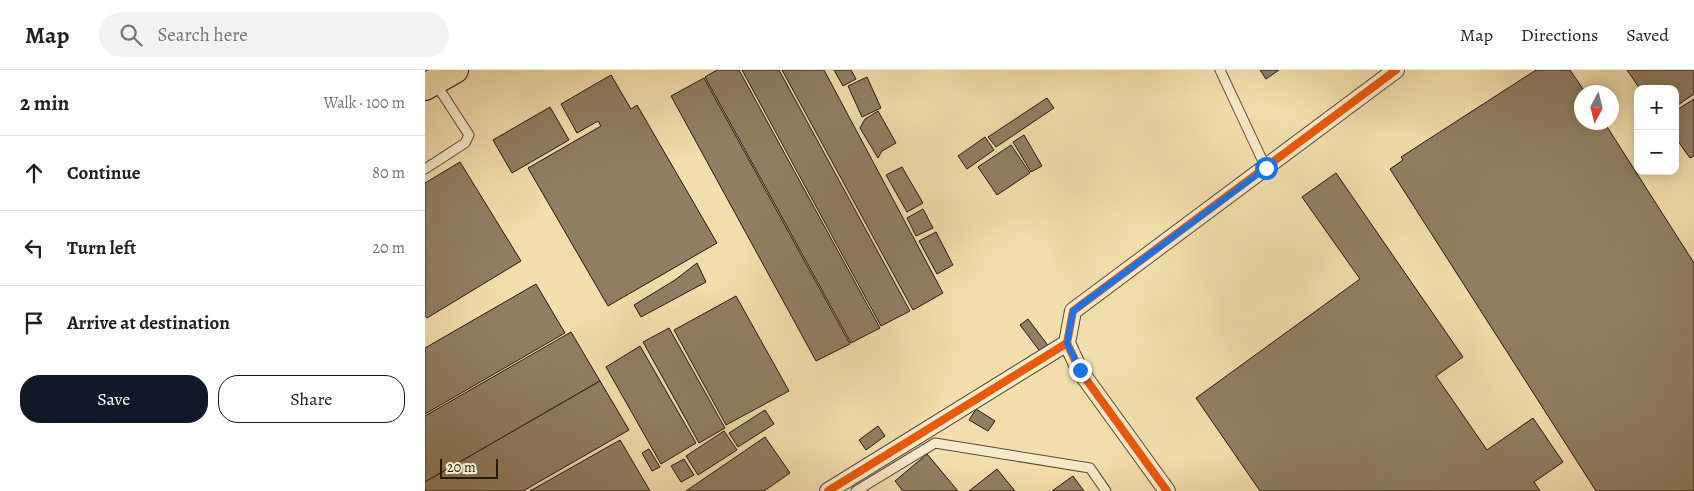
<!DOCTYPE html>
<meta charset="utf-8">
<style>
body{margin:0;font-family:Alegreya,serif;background:#f2f2f2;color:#222}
.controls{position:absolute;right:15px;top:15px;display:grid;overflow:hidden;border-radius:10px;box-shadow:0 2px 12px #0003}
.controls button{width:45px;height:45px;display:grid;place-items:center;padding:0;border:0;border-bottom:1px solid #e0e0e0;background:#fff;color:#222;font:25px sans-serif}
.compass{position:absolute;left:1149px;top:15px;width:45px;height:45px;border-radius:50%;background:#fff;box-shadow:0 2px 12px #0003;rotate:187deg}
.scale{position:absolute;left:15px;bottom:12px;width:58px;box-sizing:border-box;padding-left:5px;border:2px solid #261813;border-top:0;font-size:14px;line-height:18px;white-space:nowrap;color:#261813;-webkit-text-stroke:4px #f7eac9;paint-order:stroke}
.stop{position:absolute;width:15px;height:15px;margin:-11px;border:4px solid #1a73e8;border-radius:50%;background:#fff}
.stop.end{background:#1a73e8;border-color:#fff;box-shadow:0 1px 5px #0008}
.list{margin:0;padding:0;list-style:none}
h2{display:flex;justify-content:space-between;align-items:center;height:65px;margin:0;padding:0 20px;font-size:21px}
h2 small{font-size:16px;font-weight:400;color:#767676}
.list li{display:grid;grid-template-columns:32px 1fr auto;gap:15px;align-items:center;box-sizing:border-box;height:75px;padding:0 20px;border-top:1px solid #e0e0e0}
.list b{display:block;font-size:19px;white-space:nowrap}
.list em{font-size:16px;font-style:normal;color:#767676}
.actions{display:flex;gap:10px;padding:15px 20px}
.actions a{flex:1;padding:11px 0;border:1px solid #111827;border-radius:20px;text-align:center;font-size:18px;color:#111827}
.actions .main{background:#111827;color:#fff}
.icon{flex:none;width:28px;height:28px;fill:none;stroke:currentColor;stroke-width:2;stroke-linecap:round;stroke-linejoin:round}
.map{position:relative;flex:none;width:1269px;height:421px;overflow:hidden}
header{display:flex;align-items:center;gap:30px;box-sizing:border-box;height:70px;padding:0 25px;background:#fff;border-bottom:1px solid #e0e0e0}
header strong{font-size:24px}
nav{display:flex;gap:28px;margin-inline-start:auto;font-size:18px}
.search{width:350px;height:45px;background:#f2f2f2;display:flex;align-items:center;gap:12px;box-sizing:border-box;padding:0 18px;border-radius:28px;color:#767676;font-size:19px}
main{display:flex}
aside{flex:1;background:#fff}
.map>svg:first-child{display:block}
.building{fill:#907f63;stroke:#261813}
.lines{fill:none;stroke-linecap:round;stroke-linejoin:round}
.service-casing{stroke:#594a39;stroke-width:11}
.minor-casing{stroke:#594a39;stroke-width:18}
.primary-casing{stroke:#261813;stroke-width:28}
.service{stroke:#f7eac9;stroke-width:9}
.minor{stroke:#f7eac9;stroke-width:16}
.primary{stroke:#f2deac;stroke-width:26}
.cycleway-casing{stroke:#f7eac9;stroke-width:11}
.cycleway{stroke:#e8590c;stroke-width:8}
.route{stroke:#1a73e8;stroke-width:6}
</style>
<header>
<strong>Map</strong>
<div class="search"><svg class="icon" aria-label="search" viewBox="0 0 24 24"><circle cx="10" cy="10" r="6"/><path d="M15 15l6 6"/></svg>Search here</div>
<nav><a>Map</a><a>Directions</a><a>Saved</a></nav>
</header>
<main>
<aside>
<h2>2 min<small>Walk · 100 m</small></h2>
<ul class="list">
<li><svg class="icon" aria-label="ahead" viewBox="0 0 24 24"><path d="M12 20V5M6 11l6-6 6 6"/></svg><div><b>Continue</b></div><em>80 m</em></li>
<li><svg class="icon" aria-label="left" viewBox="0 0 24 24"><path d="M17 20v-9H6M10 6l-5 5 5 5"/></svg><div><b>Turn left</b></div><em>20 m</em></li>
<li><svg class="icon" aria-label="arrive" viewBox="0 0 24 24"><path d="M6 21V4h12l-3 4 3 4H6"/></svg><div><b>Arrive at destination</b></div></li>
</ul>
<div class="actions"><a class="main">Save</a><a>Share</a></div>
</aside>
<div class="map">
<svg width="1269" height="421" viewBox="0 0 1269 421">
<rect width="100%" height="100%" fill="#f2deac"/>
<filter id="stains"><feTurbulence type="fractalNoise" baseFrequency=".004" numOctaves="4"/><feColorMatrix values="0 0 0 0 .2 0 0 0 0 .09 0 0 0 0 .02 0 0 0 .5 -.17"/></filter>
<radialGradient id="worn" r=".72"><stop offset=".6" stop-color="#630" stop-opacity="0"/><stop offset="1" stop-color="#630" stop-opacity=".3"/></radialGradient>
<g class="building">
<path d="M292,0h22l141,258 -29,15 -146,-266z"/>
<path d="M317,0h37l131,241 -29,15z"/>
<path d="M357,0h42l119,223 -30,17z"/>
<path d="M409,0h17l5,9 -13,7z"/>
<path d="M835,0h19l-13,9z"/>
<path d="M1111,0h34l15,22h-4v30h23l90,141v228h-98l-206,-322 13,-9 -2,-3z"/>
<path d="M1202,0h67v24l-19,13v-18h-35z"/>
<path d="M186,5l20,34 6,-4 80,138 -109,63 -80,-138 73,-42 -3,-5 -21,12 -16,-29z"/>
<path d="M442,7l14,31 -19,9 -14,-31z"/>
<path d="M279,8l146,266 -34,17 -145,-265z"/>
<path d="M622,28l7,10 -58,39 -8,-10z"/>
<path d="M1269,29v57l-4,2 -15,-21v-26z"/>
<path d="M125,37l19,33 -57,33 -19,-33z"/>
<path d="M453,41l18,32 -14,8 -4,7 -18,-30 5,-9z"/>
<path d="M599,65l18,31 -11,6 -18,-30z"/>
<path d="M560,67l9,13 -27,19 -9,-13z"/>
<path d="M586,75l19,28 -33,22 -19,-28z"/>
<path d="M35,92l61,99 -94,57 -2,-3v-132z"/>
<path d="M477,97l21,36 -16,9 -21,-37z"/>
<path d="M911,103l127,184 -27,19 51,74 46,-32 30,44 -29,20 6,9h-280l-64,-93 164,-119 -58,-82z"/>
<path d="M498,139l10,19 -17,8 -9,-18z"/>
<path d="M511,162l17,33 -16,9 -18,-33z"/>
<path d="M272,193l9,19 -65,35 -7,-12 41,-25z"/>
<path d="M111,214l29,49 -140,81v-66z"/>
<path d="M311,226l53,95 -63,34 -52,-95z"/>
<path d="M603,249l22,29 -8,6 -22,-29z"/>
<path d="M244,258l56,100 -26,15 -56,-101z"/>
<path d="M146,262l29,49 -175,101v-66z"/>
<path d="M215,276l56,97 -35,21 -55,-97z"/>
<path d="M175,311l29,49 -106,61h-98v-9z"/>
<path d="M551,339l19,12 -7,10 -19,-11z"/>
<path d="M340,340l9,14 -36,23 -9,-14z"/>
<path d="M453,356l7,10 -19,14 -7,-10z"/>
<path d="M299,361l13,19 -39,25 -12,-19z"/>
<path d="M340,367l25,36 -26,18h-78z"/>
<path d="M195,370l30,51h-120z"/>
<path d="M224,379l11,18 -8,4 -10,-18z"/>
<path d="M502,384l31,37h-55l-8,-10z"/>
<path d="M259,389l10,16 -13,7 -10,-16z"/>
<path d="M572,399l18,22h-46z"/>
<path d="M648,406l11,15h-32z"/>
</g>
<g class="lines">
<g class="service-casing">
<g id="service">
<path d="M795,0l46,98"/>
<path d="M0,99l40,-26 4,-8 -33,-51"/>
<path d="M431,421l79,-48 155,25 16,23"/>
</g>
</g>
<g class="minor-casing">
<g id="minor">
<path d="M403,421l239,-148"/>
<path d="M742,421l-87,-120 -13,-28 6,-32 323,-241"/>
</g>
</g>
<g class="primary-casing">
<path id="primary" d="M0,17l30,-17"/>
</g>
<use href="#service" class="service"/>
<use href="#minor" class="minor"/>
<use href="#primary" class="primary"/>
<g class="cycleway-casing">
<g id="cycleway">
<path d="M403,421l239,-148"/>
<path d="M742,421l-87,-120 -13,-28 6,-32 323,-241"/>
</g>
</g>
<use href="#cycleway" class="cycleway"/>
</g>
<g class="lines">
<path class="route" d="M655,300l-13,-27 6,-32 193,-143"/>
</g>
<rect width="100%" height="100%" filter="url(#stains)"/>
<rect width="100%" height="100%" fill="url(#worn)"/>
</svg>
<div class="controls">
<button>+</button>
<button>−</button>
</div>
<svg class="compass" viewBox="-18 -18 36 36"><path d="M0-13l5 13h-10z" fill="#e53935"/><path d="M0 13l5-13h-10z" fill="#767676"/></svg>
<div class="scale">20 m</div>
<div class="stop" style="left:841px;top:98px"></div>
<div class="stop end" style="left:655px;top:300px"></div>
</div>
</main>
